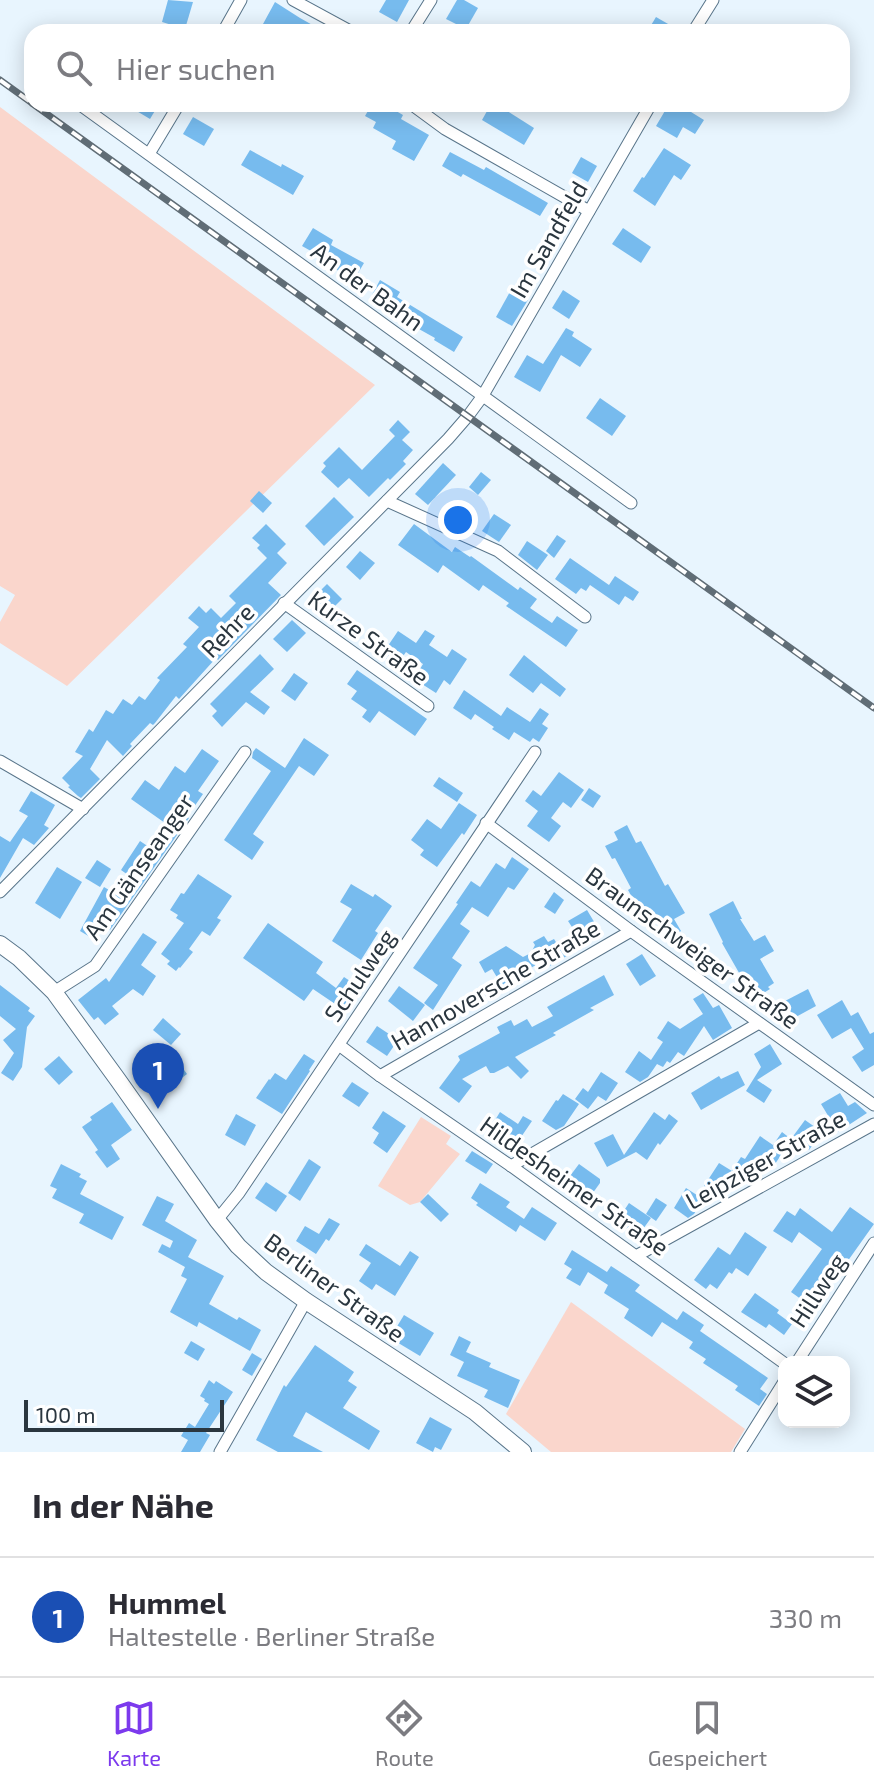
<!DOCTYPE html>
<html lang="de">
<meta charset="utf-8">
<style>
body{margin:0;font-family:"Exo 2",sans-serif;background:#f2f2f3;color:#2b2b33}
.controls{position:absolute;right:24px;bottom:24px;display:grid;overflow:hidden;border-radius:16px;box-shadow:0 4px 20px #0003}
.controls button{width:72px;height:72px;display:grid;place-items:center;padding:0;border:0;border-bottom:2px solid #e1e1e2;background:#fff;color:#2b2b33;font:40px sans-serif}
.scale{position:absolute;left:24px;bottom:20px;width:200px;box-sizing:border-box;padding-left:8px;border:4px solid #2a363f;border-top:0;font-size:22px;line-height:28px;white-space:nowrap;color:#2a363f;-webkit-text-stroke:6px #fff;paint-order:stroke}
.you{position:absolute;left:458px;top:520px;width:28px;height:28px;margin:-20px;border:6px solid #fff;border-radius:50%;background:#1a73e8;box-shadow:0 0 0 12px #1a73e833}
.badge{display:grid;place-items:center;width:52px;height:52px;border-radius:50%;background:#7c3aed;color:#fff;font-size:26px;font-weight:700}
.pin{position:absolute;translate:-50% -66px;filter:drop-shadow(0 2px 4px #0008)}
.pin::after{content:'';position:absolute;top:42px;width:28px;height:24px;background:inherit;clip-path:polygon(0 0,100% 0,50% 100%)}
.list{margin:0;padding:0;list-style:none}
h2{display:flex;justify-content:space-between;align-items:center;height:104px;margin:0;padding:0 32px;font-size:34px}
h2 small{font-size:26px;font-weight:400;color:#7c7c81}
.list li{display:grid;grid-template-columns:52px 1fr auto;gap:24px;align-items:center;box-sizing:border-box;height:120px;padding:0 32px;border-top:2px solid #e1e1e2}
.list b{display:block;font-size:30px;white-space:nowrap}
.list p{margin:0;font-size:26px;white-space:nowrap;color:#7c7c81}
.list em{font-size:26px;font-style:normal;color:#7c7c81}
.icon{flex:none;width:44px;height:44px;fill:none;stroke:currentColor;stroke-width:2;stroke-linecap:round;stroke-linejoin:round}
.map{position:relative;flex:none;width:874px;height:1452px;overflow:hidden}
.search{position:absolute;background:#fff;box-shadow:0 4px 20px #0003;left:24px;right:24px;top:24px;height:88px;display:flex;align-items:center;gap:20px;box-sizing:border-box;padding:0 28px;border-radius:24px;color:#7c7c81;font-size:30px}
.sheet{height:224px;background:#fff}
nav{display:flex;justify-content:space-around;align-items:center;box-sizing:border-box;height:112px;border-top:2px solid #e1e1e2;background:#fff;font-size:22px;color:#7c7c81}
nav a{display:grid;justify-items:center;gap:4px}
nav .on{color:#7c3aed}
.map>svg:first-child{display:block}
.green{fill:#fad6cc}
.building{fill:#7be}
.lines{fill:none;stroke-linecap:round;stroke-linejoin:round}
.minor-casing{stroke:#59758a;stroke-width:13}
.secondary-casing{stroke:#59758a;stroke-width:18}
.minor{stroke:#fff;stroke-width:11}
.secondary{stroke:#fff;stroke-width:16}
.rail-casing{stroke:#606d76;stroke-width:7}
.rail{stroke:#fff;stroke-width:4;stroke-dasharray:12;stroke-linecap:butt}
.labels{text-anchor:middle;dominant-baseline:central;stroke-width:7;stroke-linejoin:round;paint-order:stroke}
.street-label{font-size:24px;fill:#2a363f;stroke:#fff}
</style>
<div class="map">
<svg width="874" height="1452" viewBox="0 0 874 1452">
<rect width="100%" height="100%" fill="#e8f5fe"/>
<g class="green">
<path d="M0,107l375,278 -308,301 -67,-43v-21l15,-27 -15,-9z"/>
<path d="M421,1117l30,19 -5,8 14,10 -40,48 -10,3 -32,-19z"/>
<path d="M571,1302l174,127 -14,23h-180l-45,-38z"/>
</g>
<g class="building">
<path d="M168,0l25,2 -8,27 -23,-7z"/>
<path d="M386,0h23l-12,22 -18,-10z"/>
<path d="M457,0h7l14,8 -12,21 -20,-10z"/>
<path d="M275,2l25,16 25,14h-49l-13,-8z"/>
<path d="M656,17l26,15h-35z"/>
<path d="M125,104h34l-9,15z"/>
<path d="M372,104h12l19,11 -2,4 28,16 -15,26 -22,-12 4,-8 -23,-13 3,-6 -11,-6z"/>
<path d="M491,104h5l38,24 -10,17 -42,-25z"/>
<path d="M669,104h9l26,16 -9,14 -12,-7 -6,11 -21,-12z"/>
<path d="M193,117l21,12 -10,17 -21,-12z"/>
<path d="M664,148l27,17 -10,15 -7,-5 -19,31 -22,-15 9,-14 2,1z"/>
<path d="M250,150l31,17 1,-3 22,12 -11,19 -52,-30z"/>
<path d="M450,152l34,18 2,-3 62,36 -8,13 -77,-42 -2,3 -19,-11z"/>
<path d="M581,157l16,9 -9,16 -16,-9z"/>
<path d="M313,228l20,12 -2,5 33,18 -10,17 -22,-13 2,-3 -32,-18z"/>
<path d="M623,228l28,19 -10,16 -29,-19z"/>
<path d="M380,280l20,12 -3,5 66,40 -9,15 -20,-12 1,-2 -34,-19 3,-6 -32,-18z"/>
<path d="M511,290l17,10 -16,26 -16,-9z"/>
<path d="M563,290l17,11 -11,18 -17,-11z"/>
<path d="M566,328l8,4 -2,4 20,13 -12,18 -19,-12 -21,37 -26,-15 13,-22 16,9z"/>
<path d="M600,398l26,18 -14,20 -26,-18z"/>
<path d="M398,420l12,12 -8,8 11,10 -10,11 3,3 -16,16 -2,-2 -19,19 -20,-19 -11,10 -17,-16 5,-6 -3,-3 16,-16 23,23 33,-34 -6,-6z"/>
<path d="M443,463l13,12 -28,30 -13,-11z"/>
<path d="M481,472l10,8 -13,15 -9,-8z"/>
<path d="M259,491l13,12 -9,10 -13,-12z"/>
<path d="M334,497l20,20 -30,29 -19,-20z"/>
<path d="M494,514l17,11 -12,17 -17,-11z"/>
<path d="M266,524l20,20 -9,9 10,10 -19,20 13,12 -63,65 -2,-2 -37,41 -3,-3 -21,27 -2,2 -3,-2 -20,21 2,2 -9,10 -16,-16 -17,29 10,10 -19,19 -3,-2 -10,-9 2,-1 -8,-8 21,-22 -8,-4 14,-23 4,3 13,-22 7,4 10,-15 9,6 7,-9 6,4 15,-20 -3,-2 30,-31 -4,-3 16,-17 -11,-9 11,-12 7,7 5,-5 10,10 15,-15 -7,-7 38,-38 -10,-10 3,-3 -8,-7z"/>
<path d="M414,524l38,28 3,-5 15,10 1,-1 47,34 2,-3 17,12 -7,9 22,15 5,-7 21,14 -12,17 -60,-41 3,-3 -26,-18 -4,6 -36,-26 -5,8 -40,-28z"/>
<path d="M557,535l9,6 -12,17 -8,-7z"/>
<path d="M527,541l21,14 -11,15 -19,-15z"/>
<path d="M360,551l15,12 -15,17 -14,-13z"/>
<path d="M570,558l39,27 6,-9 24,16 -6,9 -8,-5 -6,9 -29,-20 -4,6 -5,-3 -5,6 -21,-15z"/>
<path d="M327,584l15,15 -18,18 -15,-15z"/>
<path d="M292,620l14,13 -19,19 -14,-13z"/>
<path d="M425,630l10,6 -6,9 18,12 5,-8 15,10 -17,26 -6,-5 -8,13 -22,-14 9,-15 -17,-12 -10,14 -15,-10 17,-25 18,12z"/>
<path d="M260,654l14,15 -24,23 20,15 -6,8 -18,-13 -24,25 -10,-11 5,-5 -7,-7z"/>
<path d="M524,655l42,34 -6,8 -19,-14 -8,10 -24,-18z"/>
<path d="M357,670l70,49 -12,17 -36,-25 -9,12 -8,-6 5,-7 -16,-11 6,-8 -10,-7z"/>
<path d="M294,673l14,10 -13,18 -14,-10z"/>
<path d="M464,690l37,26 6,-9 23,15 10,-14 9,6 -7,10 6,4 -9,14 -6,-4 -3,4 -16,-10 -5,8 -17,-11 2,-2 -19,-13 -4,6 -18,-12z"/>
<path d="M304,738l25,17 -15,21 -15,-10 -46,68 11,8 -12,18 -28,-20 47,-69 -19,-13 1,-6 3,-4 29,20z"/>
<path d="M202,749l17,12 -21,30 5,3 -16,23 2,1 -79,112 -7,-4 -8,14 -15,-9 24,-44 15,9 12,-19 -10,-7 19,-29 9,6 16,-24 -34,-24 14,-19 14,10 16,-24 10,7z"/>
<path d="M559,772l25,18 -13,18 -8,-6 -12,16 10,8 -12,16 -22,-16 11,-15 -13,-10 8,-11 8,6z"/>
<path d="M439,777l24,16 -6,9 -24,-16z"/>
<path d="M589,788l12,8 -8,12 -12,-8z"/>
<path d="M31,791l24,14 -11,20 5,3 -15,17 -11,-7 -23,40v-42l10,6 18,-26 -9,-5z"/>
<path d="M459,803l18,12 -13,20 -2,-2 -25,34 -17,-12 4,-5 -13,-10 16,-21 14,10z"/>
<path d="M627,825l9,18 5,-2 24,45 3,-2 17,29 -11,6 7,12 -11,7 -11,-18 -8,5 -9,-16 -3,1 -11,-20 3,-2 -16,-30 -3,1 -7,-13 13,-6 -4,-8z"/>
<path d="M512,857l17,12 -15,21 -6,-3 -20,30 -16,-10 -12,17 10,7 -18,27 10,7 -29,45 -9,-7 14,-18 -25,-17 45,-64 -2,-1 15,-22 9,6 16,-24 9,6z"/>
<path d="M97,860l14,9 -11,18 -15,-9z"/>
<path d="M57,867l25,15 -22,37 -25,-16z"/>
<path d="M198,874l34,22 -15,22 4,2 -11,16 -8,-5 -13,18 4,3 -13,16 -1,-1 -3,4 -9,-7 3,-3 -9,-7 23,-31 -8,-5 2,-3 -8,-5 11,-17 3,1z"/>
<path d="M351,884l22,13 2,-3 17,12 -17,25 3,2 -17,27 -29,-19 20,-32 -12,-7z"/>
<path d="M554,892l10,8 -9,14 -11,-7z"/>
<path d="M733,901l9,18h-2l14,22 11,-6 9,16 -14,8 14,24 -6,4 2,2 -16,10 -32,-56 1,-1 -14,-28z"/>
<path d="M587,910l15,25 -54,32 -4,-7 -23,14 3,5 -14,8 -6,2 -12,-20 -7,4 -6,-11 27,-16 17,11 8,-4 4,-8 -2,-3 11,-6 4,6 6,-3 5,8 19,-11 -10,-15z"/>
<path d="M268,923l55,39 -7,11 20,15 8,-11 18,12 -15,23 -34,-23 -9,12 -61,-43z"/>
<path d="M143,933l14,9 -16,23 15,11 -13,20 -10,-7 -21,17 7,8 -14,11 -7,-8 -4,3 -16,-20 28,-22 3,4z"/>
<path d="M642,954l14,22 -16,10 -14,-22z"/>
<path d="M604,975l10,20 -24,13 4,2 -41,23 3,2 -41,22 14,14 -8,8 -13,-13 -14,7h-4l-4,-7 -24,13 10,7 -13,17 -20,-15 21,-28 -2,-4 42,-23 -3,-6 14,-7 3,6 13,-7 5,8 21,-11 -6,-9z"/>
<path d="M0,985l30,23 -2,3 7,5 -8,11 -5,40 -9,14 -12,-8 13,-20 -11,-13 13,-11 -16,-13z"/>
<path d="M399,986l26,19 -12,16 -25,-20z"/>
<path d="M808,989l8,17 -22,12 -9,-17z"/>
<path d="M703,993l10,15 6,-3 13,23 -19,12 -9,-14 -20,30 -6,-4 -8,11 -3,-2 -4,6 -6,-3 -9,13 -8,5 -15,-10 14,-21 12,9 12,-18 -6,-4 11,-17 12,8 23,-15 -10,-15z"/>
<path d="M842,1000l9,16 7,-4 12,22 4,-2v33l-12,7 -10,-15 12,-8 -13,-21 -19,11 -15,-24z"/>
<path d="M163,1018l18,16 -10,11 -18,-15z"/>
<path d="M377,1026l21,14 -11,16 -21,-14z"/>
<path d="M770,1044l12,20 -25,16 15,10 -8,13 -18,-12 15,-24 -7,-13z"/>
<path d="M172,1048l9,13 -2,2 8,11 -17,13 -8,-11 -3,3 -11,-13z"/>
<path d="M304,1054l11,7 -6,9 1,1 -28,43 -26,-16 13,-19 1,1 5,-7 11,7z"/>
<path d="M59,1056l14,16 -14,13 -15,-16z"/>
<path d="M738,1071l7,14 -44,25 -10,-17 28,-17 2,3z"/>
<path d="M601,1072l17,11 -12,18 -8,-5 -10,13 -13,-10 8,-11 5,4z"/>
<path d="M352,1082l17,11 -10,14 -17,-11z"/>
<path d="M840,1093l8,13 7,-4 12,11 -29,19 -17,-28z"/>
<path d="M563,1094l16,10 -15,22 -8,4 -14,-9 14,-21 2,1z"/>
<path d="M112,1102l20,28 -21,15 9,14 -13,9 -12,-16 3,-2 -16,-23 10,-7 -2,-3z"/>
<path d="M383,1111l23,15 -19,27 -14,-10 6,-10 -7,-5z"/>
<path d="M500,1112l18,12 5,-8 9,5 -15,22 -6,-5 -4,5 -11,-8 3,-5 -7,-5z"/>
<path d="M654,1112l11,8 4,-6 9,7 -18,24 -2,-2 -11,17 -11,-8 -29,15 -13,-24 19,-9 11,21z"/>
<path d="M236,1114l20,11 -11,21 -20,-11z"/>
<path d="M805,1120l17,12 -13,18 -7,-5 -8,10 -9,-6 -14,21 -10,-7 -12,17 -6,-4 -10,15 -11,-8 -7,11 -11,-8 15,-23 13,8 9,-14 4,2 15,-23 13,9 9,-13 9,7z"/>
<path d="M472,1151l21,13 -7,10 -21,-13z"/>
<path d="M309,1159l12,8 -21,34 -12,-8z"/>
<path d="M61,1164l20,10 -2,3 8,4 -7,13 44,23 -12,23 -33,-17 5,-9 -32,-16 5,-9 -7,-3z"/>
<path d="M579,1164l21,15v4l-13,18 -23,-17z"/>
<path d="M266,1182l21,14 -11,16 -21,-14z"/>
<path d="M480,1183l30,19 -4,5 18,12 8,-12 25,16 -12,18 -25,-16 -4,7 -40,-27 2,-2 -7,-5z"/>
<path d="M686,1188l17,11 -9,15 -6,4 -14,-10z"/>
<path d="M428,1194l21,20 -8,8 -21,-20z"/>
<path d="M157,1196l17,8 -9,17 32,19 -9,17 36,19 -15,28 28,16 2,-3 22,13 -11,21 -51,-29 -2,5 -27,-15 17,-33 -6,-3 4,-9 -27,-15 4,-8 8,4 3,-7 -31,-16z"/>
<path d="M656,1198l11,7 -11,16 -10,-7z"/>
<path d="M629,1203l22,15 -13,18 -12,-8 5,-6 -10,-7z"/>
<path d="M850,1207l24,17 -39,55 -2,-2 -21,30 -21,-15 31,-43 -23,-17 -7,11 -19,-12 14,-20 8,5 5,-8 32,24z"/>
<path d="M329,1218l11,6 -11,17 -3,-2 -10,15 -20,-13 9,-15 14,8z"/>
<path d="M745,1232l22,15 -19,29 -12,-8 -4,6 -3,-2 -12,17 -7,-5 -4,5 -12,-9 24,-33 12,8z"/>
<path d="M366,1244l34,22 10,-15 9,6 -24,39 -19,-12 -4,6 -13,-9 12,-18 -12,-8z"/>
<path d="M572,1250l35,22 4,-6 29,19 -5,6 42,29 6,-9 21,14 -4,6 68,47 -8,11 7,5 -8,12 -24,-16 3,-4 -35,-23 3,-4 -17,-11 4,-6 -31,-20 -10,15 -28,-19 5,-9 -25,-16 4,-8 -20,-13 -8,14 -14,-8 6,-9 -8,-5z"/>
<path d="M755,1293l24,17 -2,3 15,11 -8,11 -15,-11 -3,4 -25,-16z"/>
<path d="M404,1315l30,18 -14,23 -30,-18z"/>
<path d="M459,1336l12,6 -5,10 25,11 -2,4 31,13 -12,28 -24,-11 4,-7 -31,-14 7,-14 -14,-7z"/>
<path d="M191,1341l14,8 -7,12 -14,-8z"/>
<path d="M315,1345l39,27 -6,9 9,6 -14,21 37,23 -11,19 -63,-38 -13,24 30,16h-45l-22,-12 28,-55 2,2z"/>
<path d="M252,1353l10,6 -10,17 -10,-6z"/>
<path d="M209,1380l5,4 2,-3 17,11 -27,41 4,2 -10,17h-19l7,-12 -7,-4 8,-13 6,4 14,-23 -5,-3 1,-2 -5,-3z"/>
<path d="M430,1417l22,12 -11,21 -6,-3 -2,5 -17,-9z"/>
</g>
<g class="lines">
<g class="minor-casing">
<g id="minor">
<path d="M293,0l59,32"/>
<path d="M223,32l18,-32"/>
<path d="M411,32l20,-32"/>
<path d="M693,32l20,-32"/>
<path d="M79,104l552,399"/>
<path d="M411,104l34,25 144,82"/>
<path d="M149,154l30,-50"/>
<path d="M387,501l111,50 87,66"/>
<path d="M284,603l144,103"/>
<path d="M0,761l83,48"/>
<path d="M486,823l145,108 243,174"/>
<path d="M0,892l448,-453 20,-23 14,-19 169,-293"/>
<path d="M54,992l41,-26 150,-214"/>
<path d="M339,1045l41,31 131,90 273,197"/>
<path d="M380,1076l251,-145"/>
<path d="M511,1166l248,-143"/>
<path d="M217,1220l22,-27 296,-441"/>
<path d="M636,1256l238,-132"/>
<path d="M797,1362l77,-119"/>
<path d="M220,1452l86,-151"/>
<path d="M740,1452l44,-70"/>
</g>
</g>
<g class="secondary-casing">
<path id="secondary" d="M0,944l19,14 35,34 64,88 99,140 21,26 28,26 40,29 169,111 48,40"/>
</g>
<use href="#minor" class="minor"/>
<use href="#secondary" class="secondary"/>
<g class="rail-casing">
<g id="rail">
<path d="M0,80l32,23"/>
<path d="M33,104l841,604"/>
</g>
</g>
<use href="#rail" class="rail"/>
</g>
<g class="labels">
<g class="street-label">
<text transform="translate(548 239) rotate(-60)">Im Sandfeld</text>
<text transform="translate(368 286) rotate(36)">An der Bahn</text>
<text transform="translate(227 630) rotate(-46)">Rehre</text>
<text transform="translate(369 637) rotate(36)">Kurze Straße</text>
<text transform="translate(138 866) rotate(-55)">Am Gänseanger</text>
<text transform="translate(693 947) rotate(36)">Braunschweiger Straße</text>
<text transform="translate(359 975) rotate(-56)">Schulweg</text>
<text transform="translate(495 984) rotate(-30)">Hannoversche Straße</text>
<text transform="translate(765 1159) rotate(-29)">Leipziger Straße</text>
<text transform="translate(575 1185) rotate(35)">Hildesheimer Straße</text>
<text transform="translate(335 1287) rotate(36)">Berliner Straße</text>
<text transform="translate(817 1290) rotate(-57)">Hillweg</text>
</g>
</g>
</svg>
<div class="controls">
<button><svg class="icon" aria-label="layers" viewBox="0 0 24 24"><path d="M12 4l9 5-9 5-9-5zM3 14l9 5 9-5"/></svg></button>
</div>
<div class="scale">100 m</div>
<div class="you"></div>
<div class="pin badge" style="left:158px;top:1109px;background:#1a4fb4">1</div>
<div class="search"><svg class="icon" aria-label="search" viewBox="0 0 24 24"><circle cx="10" cy="10" r="6"/><path d="M15 15l6 6"/></svg>Hier suchen</div>
</div>
<section class="sheet">
<h2>In der Nähe<small></small></h2>
<ul class="list">
<li><span class="badge" style="background:#1a4fb4">1</span><div><b>Hummel</b><p>Haltestelle · Berliner Straße</p></div><em>330 m</em></li>
</ul>
</section>
<nav>
<a class="on"><svg class="icon" aria-label="map" viewBox="0 0 24 24"><path d="M3 6l6-2 6 2 6-2v14l-6 2-6-2-6 2zM9 4v14M15 6v14"/></svg>Karte</a>
<a><svg class="icon" aria-label="directions" viewBox="0 0 24 24"><path d="M12 3l9 9-9 9-9-9zM9 14v-3h6M13 9l2 2-2 2"/></svg>Route</a>
<a><svg class="icon" aria-label="saved" viewBox="0 0 24 24"><path d="M7 4h10v16l-5-4-5 4z"/></svg>Gespeichert</a>
</nav>
